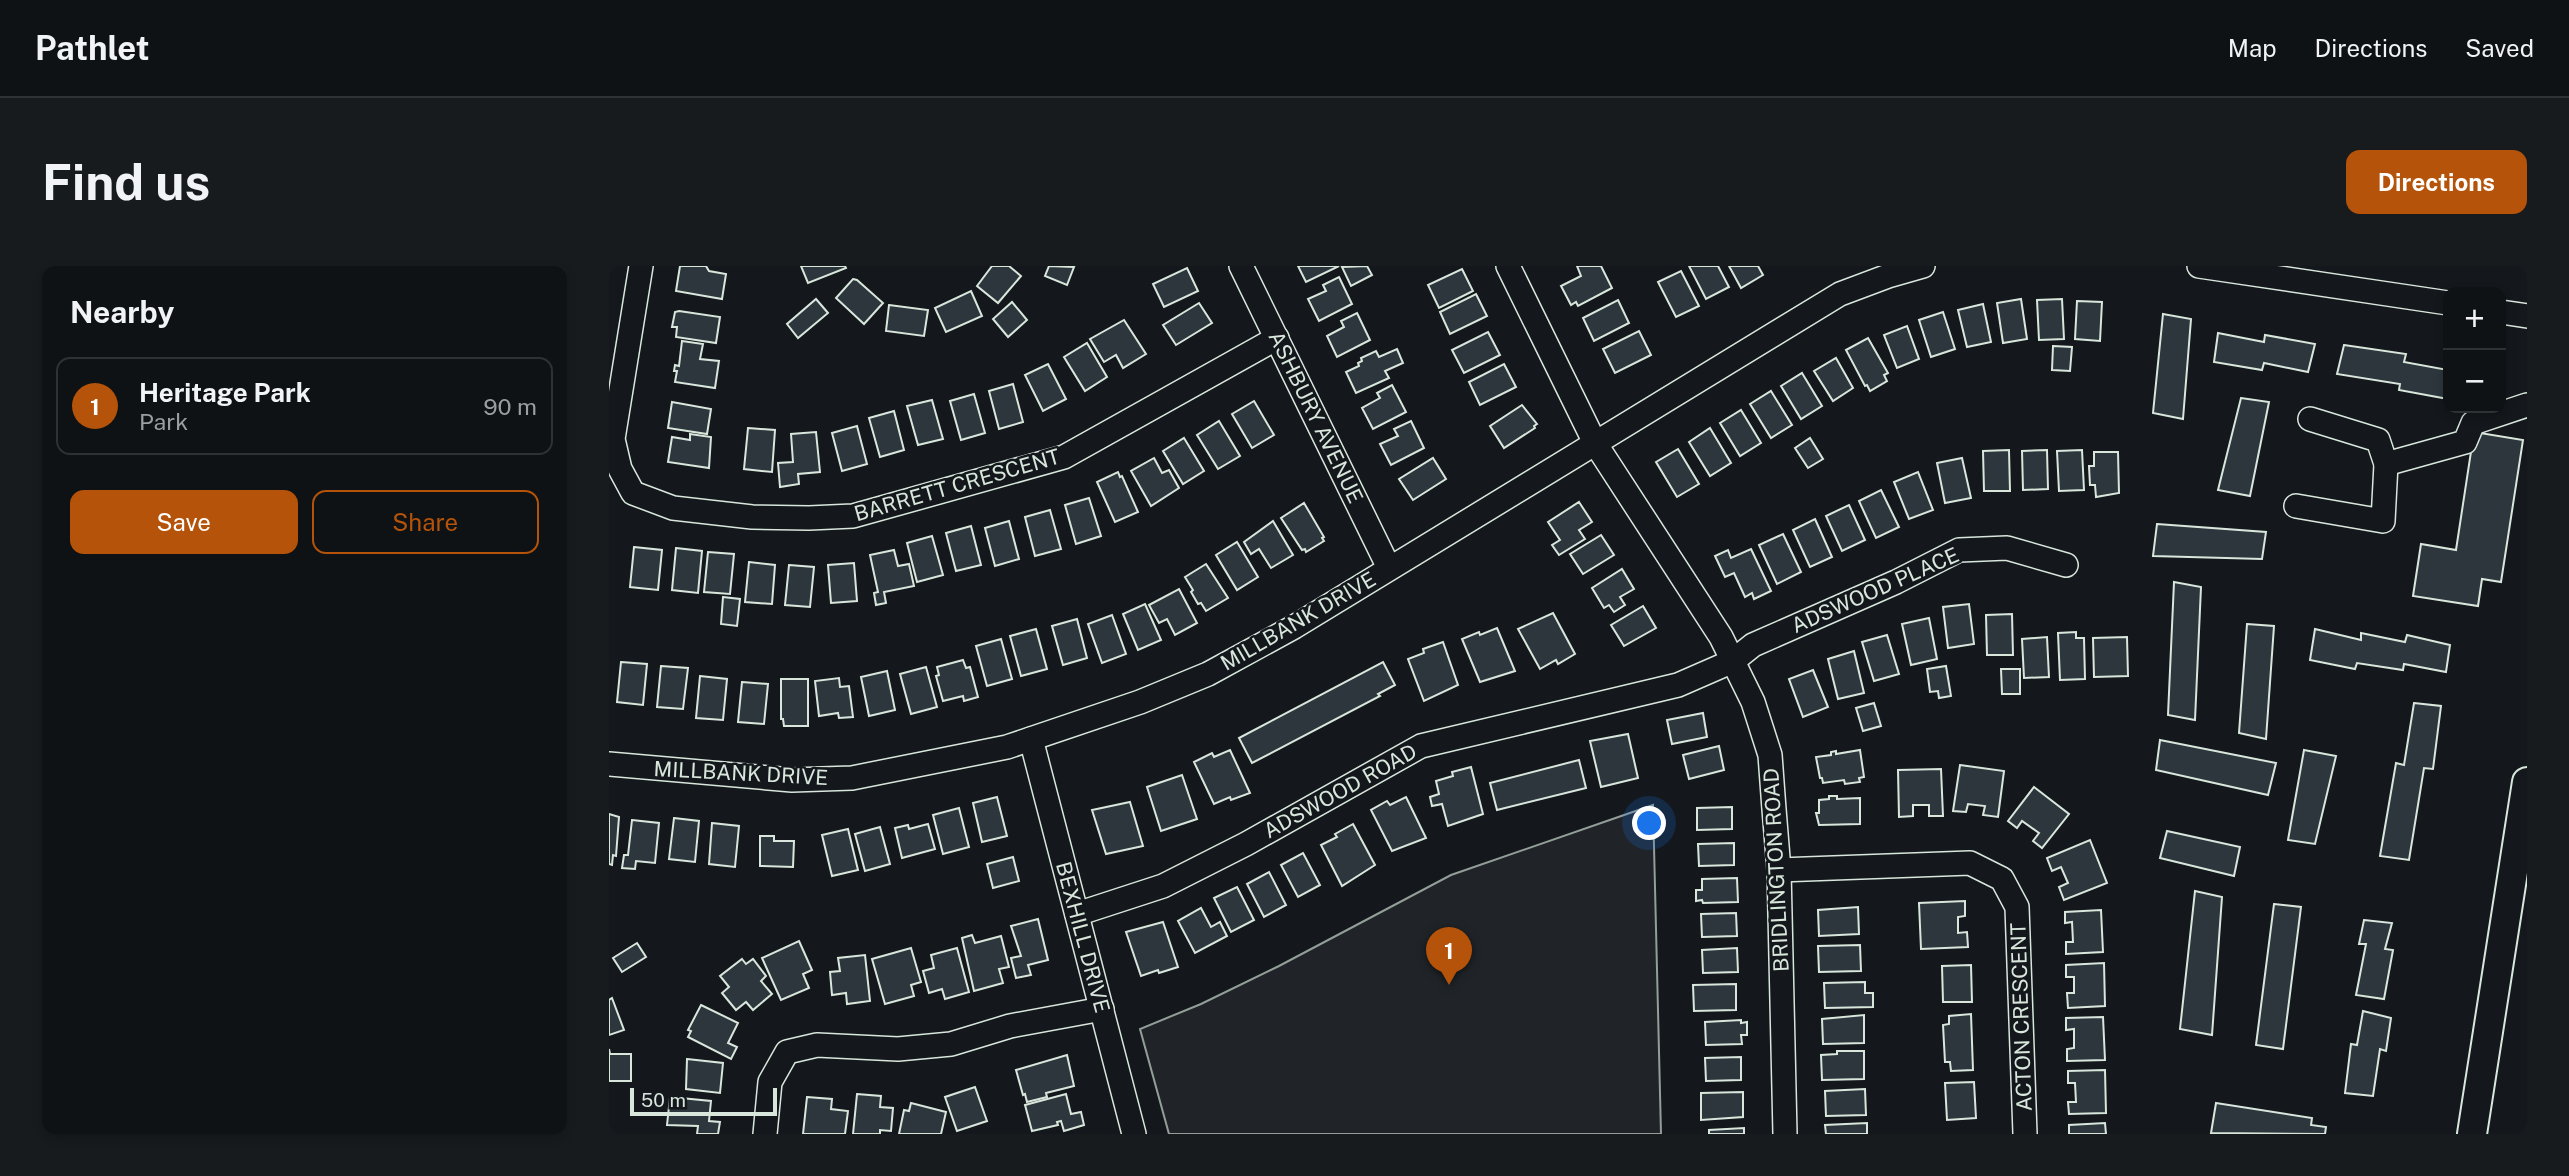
<!DOCTYPE html>
<meta charset="utf-8">
<style>
body{margin:0;font-family:"Public Sans",sans-serif;background:#181b1e;color:#f1f3f6}
.controls{position:absolute;right:21px;top:21px;display:grid;overflow:hidden;border-radius:14px;box-shadow:0 4px 10px #0003}
.controls button{width:63px;height:63px;display:grid;place-items:center;padding:0;border:0;border-bottom:2px solid #2f3234;background:#0f1215;color:#f1f3f6;font:35px sans-serif}
.scale{position:absolute;left:21px;bottom:18px;width:147px;box-sizing:border-box;padding-left:7px;border:4px solid #d8e6dc;border-top:0;font-size:19px;line-height:24px;white-space:nowrap;color:#d8e6dc;-webkit-text-stroke:5px #14181c;paint-order:stroke}
.you{position:absolute;left:1041px;top:558px;width:24px;height:24px;margin:-18px;border:5px solid #fff;border-radius:50%;background:#1a73e8;box-shadow:0 0 0 10px #1a73e833}
.badge{display:grid;place-items:center;width:46px;height:46px;border-radius:50%;background:#b45309;color:#fff;font-size:23px;font-weight:700}
.pin{position:absolute;translate:-50% -58px;filter:drop-shadow(0 2px 4px #0008)}
.pin::after{content:'';position:absolute;top:37px;width:24px;height:21px;background:inherit;clip-path:polygon(0 0,100% 0,50% 100%)}
.list{margin:0;padding:0;list-style:none}
h2{display:flex;justify-content:space-between;align-items:center;height:91px;margin:0;padding:0 28px;font-size:30px}
h2 small{font-size:23px;font-weight:400;color:#9b9ea0}
.list li{display:grid;grid-template-columns:46px 1fr auto;gap:21px;align-items:center;box-sizing:border-box;height:98px;margin:0 14px 14px;padding:0 14px;border:2px solid #2f3234;border-radius:14px}
.list b{display:block;font-size:26px;white-space:nowrap}
.list p{margin:0;font-size:23px;white-space:nowrap;color:#9b9ea0}
.list em{font-size:23px;font-style:normal;color:#9b9ea0}
.actions{display:flex;gap:14px;padding:21px 28px}
.actions a{flex:1;padding:16px 0;border:2px solid #b45309;border-radius:14px;text-align:center;font-size:24px;color:#b45309}
.actions .main{background:#b45309;color:#fff}
.map{position:relative;flex:none;width:1918px;height:868px;overflow:hidden;border-radius:14px}
header{display:flex;align-items:center;gap:42px;box-sizing:border-box;height:98px;padding:0 35px;background:#0f1215;border-bottom:2px solid #2f3234}
header strong{font-size:33px}
nav{display:flex;gap:38px;margin-inline-start:auto;font-size:24px}
.intro{display:flex;align-items:center;justify-content:space-between;box-sizing:border-box;height:168px;padding:0 42px}
h1{margin:0;font-size:49px}
.button{padding:18px 32px;border-radius:14px;background:#b45309;color:#fff;font-size:24px;font-weight:700}
main{display:flex;gap:42px;padding:0 42px}
aside{flex:1;background:#0f1215;border-radius:14px;box-shadow:0 4px 10px #0003}
.map>svg:first-child{display:block}
.green{fill:#202428;stroke:#939e99;stroke-width:2}
.building{fill:#2c363c;stroke:#d8e6dc;stroke-width:2}
.lines{fill:none;stroke-linecap:round;stroke-linejoin:round}
.minor-casing{stroke:#d8e6dc;stroke-width:26}
.major-casing{stroke:#d8e6dc;stroke-width:32}
.minor{stroke:#14181c;stroke-width:23}
.major{stroke:#14181c;stroke-width:28}
.labels{text-anchor:middle;dominant-baseline:central;stroke-width:5;stroke-linejoin:round;paint-order:stroke}
.street-label{font-size:21px;fill:#d8e6dc;stroke:#14181c}
</style>
<header>
<strong>Pathlet</strong>
<nav><a>Map</a><a>Directions</a><a>Saved</a></nav>
</header>
<div class="intro"><h1>Find us</h1><a class="button">Directions</a></div>
<main>
<aside>
<h2>Nearby<small></small></h2>
<ul class="list">
<li><span class="badge">1</span><div><b>Heritage Park</b><p>Park</p></div><em>90 m</em></li>
</ul>
<div class="actions"><a class="main">Save</a><a>Share</a></div>
</aside>
<div class="map">
<svg width="1918" height="868" viewBox="0 0 1918 868">
<rect width="100%" height="100%" fill="#14181c"/>
<path class="green" d="M1044,539l8,329h-492l-29,-105 61,-25 78,-38 172,-91z"/>
<g class="building">
<path d="M71,0h26l3,5 17,3 -4,25 -46,-8z"/>
<path d="M192,0h44l1,2 -38,15z"/>
<path d="M383,0h17l12,10 -23,27 -21,-17z"/>
<path d="M440,0l25,1 -7,18 -22,-9z"/>
<path d="M689,0h41l-33,16z"/>
<path d="M758,0l5,9 -21,11 -9,-19z"/>
<path d="M968,0h24l11,22 -34,18 -2,-4 -5,3 -10,-19 20,-10z"/>
<path d="M1080,0h29l11,21 -23,12z"/>
<path d="M1120,0h29l5,9 -22,13z"/>
<path d="M578,2l11,23 -34,16 -11,-23z"/>
<path d="M853,3l11,22 -34,17 -11,-23z"/>
<path d="M1072,5l18,35 -23,11 -18,-35z"/>
<path d="M730,11l13,27 -33,17 -11,-22 18,-8 -3,-6z"/>
<path d="M244,13l4,1 26,23 -19,21 -28,-26z"/>
<path d="M362,25l11,25 -36,16 -11,-24z"/>
<path d="M867,28l11,22 -37,18 -10,-22z"/>
<path d="M207,33l12,14 -30,25 -11,-14z"/>
<path d="M1412,33l6,40 -24,4 -6,-40z"/>
<path d="M1453,33l2,40 -25,1 -2,-40z"/>
<path d="M1009,34l11,23 -35,18 -11,-23z"/>
<path d="M1468,35l25,1 -2,39 -25,-2z"/>
<path d="M403,36l15,18 -19,17 -15,-18z"/>
<path d="M590,37l13,20 -36,22 -13,-20z"/>
<path d="M1374,38l8,38 -24,5 -9,-37z"/>
<path d="M280,39l39,5 -4,26 -38,-5z"/>
<path d="M70,45l41,6 -4,26 -40,-6 1,-10h-5l3,-15z"/>
<path d="M1334,46l12,37 -24,8 -12,-37z"/>
<path d="M748,47l13,27 -33,17 -10,-21 17,-9 -3,-6z"/>
<path d="M1554,48l28,5 -8,100 -30,-6z"/>
<path d="M515,54l22,34 -23,14 -7,-13 -12,7 -14,-23z"/>
<path d="M1298,60l12,33 -22,9 -13,-33z"/>
<path d="M1030,65l12,24 -36,18 -12,-24z"/>
<path d="M879,66l12,23 -36,18 -12,-23z"/>
<path d="M1609,67l46,9 1,-7 50,9 -7,28 -44,-9 -2,7 -48,-8z"/>
<path d="M1259,72l20,35 -4,2 3,6 -17,10 -3,-6 -2,1 -19,-36z"/>
<path d="M73,75l21,3 -3,15 19,2 -4,27 -40,-6 2,-11h-3l1,-6 4,1z"/>
<path d="M478,77l20,34 -22,14 -21,-34z"/>
<path d="M1735,79l62,9 -2,8 44,8v29l-49,-9 1,-6 -63,-10z"/>
<path d="M1444,80l19,1 -2,24 -18,-1z"/>
<path d="M788,83l6,14 -18,8 4,7 -33,15 -10,-21 13,-6 -1,-3 4,-2 -1,-3 15,-7 3,6z"/>
<path d="M1227,92l17,30 -20,13 -19,-30z"/>
<path d="M439,98l18,35 -23,12 -18,-36z"/>
<path d="M895,98l12,23 -36,18 -11,-23z"/>
<path d="M1193,107l20,33 -21,13 -20,-33z"/>
<path d="M404,118l10,38 -24,7 -10,-38z"/>
<path d="M783,119l14,27 -33,17 -11,-21 18,-10 -3,-5z"/>
<path d="M1162,125l21,34 -21,13 -21,-34z"/>
<path d="M365,128l11,39 -24,7 -11,-39z"/>
<path d="M1632,132l28,4 -19,94 -32,-6z"/>
<path d="M323,134l11,39 -25,6 -11,-39z"/>
<path d="M645,135l20,34 -22,13 -20,-34z"/>
<path d="M63,136l39,7 -4,25 -39,-6z"/>
<path d="M913,139l15,19 -3,2 1,2 -31,20 -14,-22z"/>
<path d="M1132,144l20,33 -21,13 -20,-33z"/>
<path d="M285,145l10,39 -24,7 -11,-39z"/>
<path d="M610,155l21,35 -22,13 -21,-34z"/>
<path d="M802,155l13,27 -33,17 -11,-21 18,-8 -4,-7z"/>
<path d="M248,160l10,38 -25,7 -10,-38z"/>
<path d="M139,162l27,2 -3,42 -28,-3z"/>
<path d="M1101,162l21,35 -21,13 -21,-34z"/>
<path d="M207,166l4,40 -22,2 1,10 -19,3 -2,-24 15,-1 -2,-28z"/>
<path d="M1865,166l49,8 -22,142 -19,-3 -4,27 -65,-10 8,-52 35,6z"/>
<path d="M81,168l21,3 -2,31 -41,-6 4,-25 18,3z"/>
<path d="M575,172l20,33 -21,13 -20,-33z"/>
<path d="M1201,172l13,21 -15,9 -13,-20z"/>
<path d="M1069,183l21,35 -22,13 -21,-35z"/>
<path d="M1400,184l1,41h-26l-1,-40z"/>
<path d="M1438,184l1,39 -25,1 -1,-39z"/>
<path d="M1473,184l2,40 -25,1 -2,-40z"/>
<path d="M1485,186h24l1,41 -23,4 -1,-12h-5l-1,-19h5z"/>
<path d="M545,192l8,15 7,-3 10,18 -28,18 -20,-35z"/>
<path d="M824,192l13,21 -33,21 -14,-21z"/>
<path d="M1353,192l9,40 -26,5 -8,-40z"/>
<path d="M509,206l2,5 2,-1 16,36 -23,10 -18,-40z"/>
<path d="M1309,206l15,38 -24,9 -15,-37z"/>
<path d="M1272,224l18,37 -23,11 -17,-37z"/>
<path d="M480,232l12,38 -25,8 -11,-39z"/>
<path d="M970,236l13,20 -13,8 6,9 -26,16 -7,-10 8,-5 -12,-18z"/>
<path d="M695,237l20,34 -2,1 2,3 -18,11 -1,-3 -3,1 -21,-32z"/>
<path d="M1240,239l16,35 -23,11 -16,-35z"/>
<path d="M441,244l11,39 -26,7 -10,-39z"/>
<path d="M1206,253l17,38 -22,10 -17,-37z"/>
<path d="M400,255l10,38 -24,7 -10,-38z"/>
<path d="M664,255l20,34 -22,13 -12,-19 -8,5 -7,-12z"/>
<path d="M1548,258l109,8 -4,27 -109,-3z"/>
<path d="M362,260l10,39 -25,6 -10,-38z"/>
<path d="M1174,268l18,38 -24,12 -18,-39z"/>
<path d="M992,269l13,20 -31,19 -13,-20z"/>
<path d="M323,270l11,39 -26,7 -10,-39z"/>
<path d="M628,276l21,35 -21,13 -21,-35z"/>
<path d="M25,281l28,3 -4,40 -28,-3z"/>
<path d="M67,282l26,3 -4,42 -26,-3z"/>
<path d="M1142,283l20,42 -17,8 -2,-6 -7,4 -11,-24 -9,4 -10,-21 13,-6 3,8z"/>
<path d="M285,284l4,16 11,-2 5,22 -30,6 2,11 -10,2 -2,-12 4,-1 -8,-37z"/>
<path d="M99,286l26,2 -4,40 -26,-2z"/>
<path d="M140,296l26,3 -3,39 -27,-2z"/>
<path d="M245,297l3,38 -26,2 -3,-38z"/>
<path d="M597,298l22,34 -22,13 -5,-8 -3,1 -7,-12 2,-2 -8,-13z"/>
<path d="M180,299l25,2 -4,40 -25,-2z"/>
<path d="M1013,303l12,20 -14,8 5,8 -11,7 -5,-7 -5,3 -12,-20z"/>
<path d="M1565,316l27,5 -6,133 -27,-5z"/>
<path d="M570,323l18,34 -22,12 -8,-16 -8,4 -10,-18z"/>
<path d="M114,331l17,2 -3,27 -16,-2z"/>
<path d="M536,338l16,36 -23,10 -15,-36z"/>
<path d="M1360,338l5,40 -26,4 -5,-41z"/>
<path d="M1034,340l13,22 -32,18 -13,-21z"/>
<path d="M944,347l22,41 -17,10 -2,-4 -16,9 -22,-40z"/>
<path d="M1403,348l1,41h-26l-1,-40z"/>
<path d="M503,349l14,39 -24,9 -14,-39z"/>
<path d="M1320,352l8,41 -26,6 -9,-41z"/>
<path d="M468,353l10,39 -24,7 -11,-39z"/>
<path d="M1638,358l27,2 -8,113 -27,-6z"/>
<path d="M888,362l18,43 -35,11 -18,-43 17,-7 1,3z"/>
<path d="M427,363l11,40 -26,7 -11,-40z"/>
<path d="M1706,363l46,11v-7l44,9 2,-7 43,10 -4,27 -42,-8 -1,6 -46,-7 -2,6 -45,-9z"/>
<path d="M1467,366v6h8l1,41 -25,1 -2,-47z"/>
<path d="M1278,369l12,39 -25,7 -12,-39z"/>
<path d="M1438,371l2,40 -25,1 -2,-39z"/>
<path d="M1518,371l1,39 -34,1 -1,-39z"/>
<path d="M392,373l11,40 -25,7 -11,-40z"/>
<path d="M834,376l15,43 -34,16 -16,-42 16,-6 -1,-4z"/>
<path d="M1245,385l10,42 -26,6 -10,-40z"/>
<path d="M354,394l3,8 4,-1 8,30 -14,4 -1,-5 -20,5 -7,-25 3,-1 -2,-8z"/>
<path d="M12,396l26,2 -4,41 -26,-3z"/>
<path d="M774,396l12,23 -17,9 2,2 -128,67 -13,-25z"/>
<path d="M52,400l27,2 -5,41 -26,-2z"/>
<path d="M1337,400l5,30 -12,2 -1,-7 -8,1 -3,-23z"/>
<path d="M317,401l11,40 -26,7 -11,-40z"/>
<path d="M1392,403h19v25h-18z"/>
<path d="M1204,404l15,37 -25,10 -14,-38z"/>
<path d="M278,405l8,39 -26,6 -8,-39z"/>
<path d="M91,410l27,3 -4,41 -27,-2z"/>
<path d="M230,412l1,9 9,-1 4,31 -14,1 -1,-5 -19,3 -4,-35z"/>
<path d="M172,413h27v47h-24l-1,-7h-2z"/>
<path d="M133,416l26,2 -4,40 -26,-2z"/>
<path d="M1265,437l7,23 -18,5 -7,-23z"/>
<path d="M1805,437l27,3 -8,63 -9,-1 -15,92 -29,-4 16,-93 8,2z"/>
<path d="M1094,447l4,24 -35,7 -5,-24z"/>
<path d="M1019,468l10,44 -37,9 -11,-46z"/>
<path d="M1551,474l116,23 -8,32 -112,-25z"/>
<path d="M1110,480l5,24 -35,9 -6,-24z"/>
<path d="M621,484l20,43 -19,7 -1,-3 -16,7 -20,-42 18,-9 2,4z"/>
<path d="M1251,484l4,27 -5,1 1,4 -15,2 -1,-4 -21,3 -1,-5h-2l-4,-21 15,-2v-3l5,-1v3z"/>
<path d="M1695,484l32,6 -21,88 -27,-4z"/>
<path d="M970,494l7,28 -89,22 -7,-27z"/>
<path d="M1351,499l44,6 -6,46 -15,-2 2,-9 -17,-2 -2,8 -13,-1z"/>
<path d="M862,501l12,47 -35,12 -6,-22 -10,2 -2,-9 9,-3 -3,-13 17,-5 -1,-4z"/>
<path d="M1332,503l2,47h-14v-11h-16v11l-14,1 -1,-47z"/>
<path d="M573,509l15,44 -36,12 -14,-44z"/>
<path d="M1425,521l35,27 -27,34 -9,-7 6,-8 -17,-12 -5,7 -9,-7z"/>
<path d="M1220,530h8v3l23,-1v26l-41,1 -3,-12h3v-13l10,-1z"/>
<path d="M388,531l10,39 -25,6 -9,-39z"/>
<path d="M797,531l20,41 -34,13 -21,-41 16,-9 3,4z"/>
<path d="M521,536l13,44 -37,8 -14,-44z"/>
<path d="M1123,541v22l-35,1v-22z"/>
<path d="M350,542l10,39 -26,7 -10,-39z"/>
<path d="M0,548l10,3 -3,39 -3,-1 -1,10 -3,-1z"/>
<path d="M65,552l25,3 -4,41 -26,-3z"/>
<path d="M23,554l27,3 -4,40 -19,-2 -1,8 -13,-1 2,-13h4z"/>
<path d="M103,557l27,3 -4,41 -26,-3z"/>
<path d="M319,558l7,25 -33,9 -7,-30 13,-3 1,4z"/>
<path d="M744,558l22,41 -33,21 -21,-41 16,-8 -2,-3z"/>
<path d="M271,561l10,37 -25,7 -10,-37z"/>
<path d="M239,563l10,41 -26,6 -10,-41z"/>
<path d="M1558,565l73,16 -6,29 -74,-18z"/>
<path d="M151,570h14v5h20l-1,26 -33,-1z"/>
<path d="M1481,574l17,43 -43,17 -5,-13 9,-4 -7,-16 -9,4 -5,-13z"/>
<path d="M1125,577v22l-35,1 -1,-22z"/>
<path d="M694,587l17,32 -22,12 -17,-32z"/>
<path d="M404,591l6,24 -26,7 -6,-24z"/>
<path d="M660,606l17,33 -22,12 -17,-33z"/>
<path d="M1128,612l1,24 -35,1 -1,-3 -6,1v-11h6v-11z"/>
<path d="M628,621l17,33 -23,12 -17,-34z"/>
<path d="M1586,625l27,6 -10,138 -32,-6z"/>
<path d="M1356,635v15l-7,1v16l9,-1 1,15 -47,2 -2,-46z"/>
<path d="M1665,638l27,3 -18,142 -27,-4z"/>
<path d="M1249,641l1,27 -40,2 -1,-26z"/>
<path d="M592,642l10,19 9,-5 7,14 -32,17 -17,-32z"/>
<path d="M1492,644l2,42 -37,2v-12h7l-1,-20 -7,1v-11z"/>
<path d="M1127,647l1,23 -35,1 -1,-23z"/>
<path d="M429,653l10,41 -20,5 3,10 -15,3 -5,-20 10,-2 -10,-30z"/>
<path d="M1755,654l28,3 -7,26 8,1 -9,49 -28,-4 10,-51h-7z"/>
<path d="M554,656l15,45 -19,6 -1,-3 -17,6 -15,-44z"/>
<path d="M363,669l3,8 26,-7 8,31 -10,2 4,14 -29,8 -12,-53z"/>
<path d="M190,675l13,29 -9,4 6,14 -28,12 -19,-42z"/>
<path d="M28,677l9,14 -24,15 -9,-14z"/>
<path d="M1251,679l1,26 -42,1 -1,-26z"/>
<path d="M302,682l10,34 -10,3 3,11 -29,8 -13,-45z"/>
<path d="M348,682l12,44 -24,7 -3,-10 -13,4 -6,-22 11,-3 -3,-13z"/>
<path d="M1128,682l1,24 -35,1 -1,-23z"/>
<path d="M256,689l5,46 -23,3 -1,-11 -14,2 -2,-23 10,-1 -2,-13z"/>
<path d="M133,693l4,5 7,-5 13,17 -5,5 11,13 -19,16 -7,-8 -10,8 -14,-17 7,-6 -9,-11z"/>
<path d="M1495,697l1,43 -37,2 -1,-15h7v-16h-8v-12z"/>
<path d="M1362,699l1,37h-29l-1,-36z"/>
<path d="M1256,716v11h8v14l-48,1 -1,-25z"/>
<path d="M1127,718v26l-42,1 -1,-26z"/>
<path d="M3,732l12,32 -15,5v-35z"/>
<path d="M92,739l37,18 -10,20 9,4 -6,12 -43,-22 3,-6 -3,-1z"/>
<path d="M1754,745l28,7 -5,33 -6,-2 -7,47 -28,-3 6,-49 6,1z"/>
<path d="M1362,748l2,56 -22,1 -1,-9h-5l-2,-37 6,-1v-8z"/>
<path d="M1255,749v28l-41,1 -1,-25z"/>
<path d="M1494,751l2,43 -38,1v-12l7,-1v-19l-8,1v-12z"/>
<path d="M1132,754v3l6,-1v13h-6l1,9 -36,1 -1,-23z"/>
<path d="M0,783l1,5h21v27h-22z"/>
<path d="M1228,785h27v28l-42,1 -1,-25 16,-1z"/>
<path d="M458,789l7,31 -28,7 1,4 -20,5 -2,-8 -2,1 -7,-25z"/>
<path d="M1132,791v23l-35,1 -1,-23z"/>
<path d="M78,793l36,4 -3,30 -34,-4z"/>
<path d="M1496,804l1,43 -37,1 -1,-12h8l-1,-19h-7v-12z"/>
<path d="M1365,816l2,36 -29,2 -2,-37z"/>
<path d="M366,821l12,34 -30,10 -12,-34z"/>
<path d="M1256,823l1,26 -40,1 -1,-25z"/>
<path d="M1134,826v25l-42,3v-27z"/>
<path d="M248,828l24,2 -1,11 13,1 -2,23 -11,-1v4h-27z"/>
<path d="M457,828l5,20 10,-2 3,13 -20,6 -3,-10 -4,1 1,3 -26,6 -7,-26z"/>
<path d="M61,831l41,4 -2,20 11,1 -2,12h-21l1,-8 -31,-1z"/>
<path d="M198,831l25,2 -1,10 17,2 -3,23h-42z"/>
<path d="M302,837l35,9 -5,22h-42l5,-24 5,1z"/>
<path d="M1607,837l96,15 -1,7 15,2 -1,7 -114,-1z"/>
<path d="M1258,857v11h-41l-1,-9z"/>
<path d="M1496,857l1,11h-37v-9z"/>
<path d="M1135,862v6h-35v-4z"/>
</g>
<g class="lines">
<g class="minor-casing">
<g id="minor">
<path d="M32,0l-28,173 7,30 13,24 40,15 79,9 57,1 44,-2 211,-59 213,-119"/>
<path d="M632,0l148,302"/>
<path d="M899,0l87,177 126,194 32,65 17,53 4,54 5,61 6,264"/>
<path d="M1590,0l249,37"/>
<path d="M1892,46l26,4"/>
<path d="M1777,198l79,-22 8,-19 54,-18"/>
<path d="M1687,240l87,15 3,-57 -8,-24 -68,-21"/>
<path d="M422,473l103,395"/>
<path d="M0,498l183,16 60,-2 155,-31 133,-45 68,-28 86,-47 546,-333 48,-18 35,-10"/>
<path d="M1170,604l191,-7 32,16 15,28 8,227"/>
<path d="M468,648l86,-28 83,-42 175,-98 257,-61 55,-24 20,-16 143,-63 63,-32 48,-2 59,17"/>
<path d="M156,868l5,-52 17,-30 30,-7 81,4 53,-5 59,-18 92,-17"/>
</g>
</g>
<g class="major-casing">
<path id="major" d="M1863,868l55,-352"/>
</g>
<use href="#minor" class="minor"/>
<use href="#major" class="major"/>
</g>
<g class="labels">
<g class="street-label">
<text transform="translate(707 151) rotate(64)">ASHBURY AVENUE</text>
<text transform="translate(348 219) rotate(-16)">BARRETT CRESCENT</text>
<text transform="translate(1266 324) rotate(-24)">ADSWOOD PLACE</text>
<text transform="translate(689 355) rotate(-30)">MILLBANK DRIVE</text>
<text transform="translate(132 507) rotate(3)">MILLBANK DRIVE</text>
<text transform="translate(731 525) rotate(-29)">ADSWOOD ROAD</text>
<text transform="translate(1167 604) rotate(-93)">BRIDLINGTON ROAD</text>
<text transform="translate(474 671) rotate(75)">BEXHILL DRIVE</text>
<text transform="translate(1412 751) rotate(-92)">ACTON CRESCENT</text>
</g>
</g>
</svg>
<div class="controls">
<button>+</button>
<button>−</button>
</div>
<div class="scale">50 m</div>
<div class="you"></div>
<div class="pin badge" style="left:840px;top:719px">1</div>
</div>
</main>
